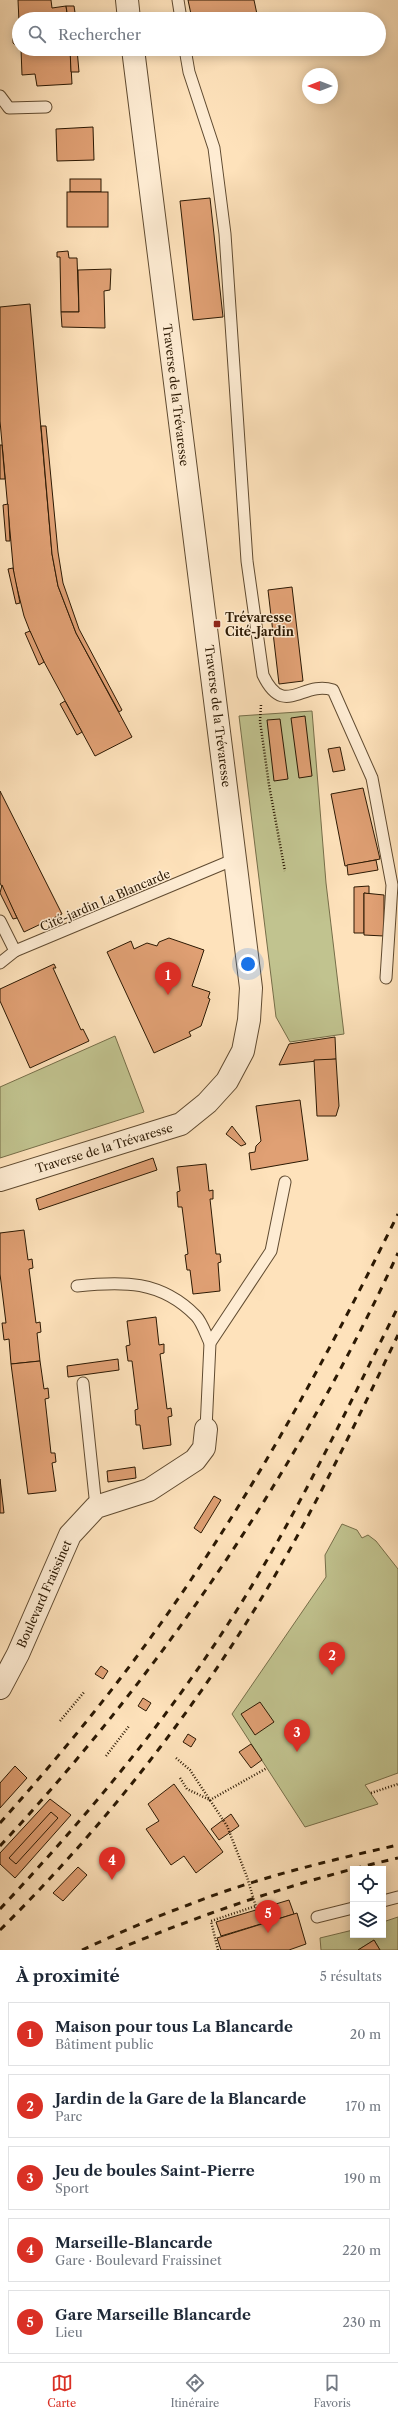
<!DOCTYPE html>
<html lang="fr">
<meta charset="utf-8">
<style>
body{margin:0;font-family:"Libre Caslon Text",serif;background:#f2f2f3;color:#1f2937}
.controls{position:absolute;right:12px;bottom:12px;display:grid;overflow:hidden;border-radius:0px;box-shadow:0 2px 10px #0003}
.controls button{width:36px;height:36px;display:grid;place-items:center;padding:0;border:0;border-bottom:1px solid #e0e1e3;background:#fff;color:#1f2937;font:20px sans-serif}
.compass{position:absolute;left:302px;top:68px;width:36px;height:36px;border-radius:50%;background:#fff;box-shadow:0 2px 10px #0003;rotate:270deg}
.you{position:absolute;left:248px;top:964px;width:14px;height:14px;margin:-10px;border:3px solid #fff;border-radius:50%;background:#1a73e8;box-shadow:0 0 0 6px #1a73e833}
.badge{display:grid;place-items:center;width:26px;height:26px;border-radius:50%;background:#d93025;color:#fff;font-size:13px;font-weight:700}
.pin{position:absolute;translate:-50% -33px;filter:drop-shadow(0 1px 2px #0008)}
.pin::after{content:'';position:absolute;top:21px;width:14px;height:12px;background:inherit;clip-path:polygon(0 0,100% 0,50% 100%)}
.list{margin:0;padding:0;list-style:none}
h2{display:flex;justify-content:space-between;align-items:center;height:52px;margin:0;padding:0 16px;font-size:17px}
h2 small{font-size:13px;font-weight:400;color:#747a83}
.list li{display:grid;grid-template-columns:26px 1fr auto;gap:12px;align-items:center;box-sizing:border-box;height:64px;margin:0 8px 8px;padding:0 8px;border:1px solid #e0e1e3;border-radius:0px}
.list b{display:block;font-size:15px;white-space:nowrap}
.list p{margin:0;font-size:13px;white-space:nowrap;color:#747a83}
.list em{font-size:13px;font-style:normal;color:#747a83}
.icon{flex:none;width:22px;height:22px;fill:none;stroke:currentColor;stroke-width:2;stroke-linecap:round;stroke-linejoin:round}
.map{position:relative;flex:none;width:398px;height:1950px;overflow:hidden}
.search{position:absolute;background:#fff;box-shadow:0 2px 10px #0003;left:12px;right:12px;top:12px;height:44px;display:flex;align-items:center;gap:10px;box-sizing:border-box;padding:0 14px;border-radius:22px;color:#747a83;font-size:15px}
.sheet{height:412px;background:#fff}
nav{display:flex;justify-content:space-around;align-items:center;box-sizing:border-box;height:56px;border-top:1px solid #e0e1e3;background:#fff;font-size:11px;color:#747a83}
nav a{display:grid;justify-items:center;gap:2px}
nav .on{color:#d93025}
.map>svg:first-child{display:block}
.green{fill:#c1c38f;stroke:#766e49}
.building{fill:#e0a074;stroke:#2c1903}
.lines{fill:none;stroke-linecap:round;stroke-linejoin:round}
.service-casing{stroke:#604b31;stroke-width:13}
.minor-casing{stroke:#604b31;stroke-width:24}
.path{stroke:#2c1903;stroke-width:2.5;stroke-dasharray:1 2;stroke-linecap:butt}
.service{stroke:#feecd3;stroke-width:11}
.minor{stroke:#feecd3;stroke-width:22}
.rail{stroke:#2c1903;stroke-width:3;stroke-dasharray:7 7;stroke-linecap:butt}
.poi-dot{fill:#8f2418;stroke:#feecd3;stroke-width:1.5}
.labels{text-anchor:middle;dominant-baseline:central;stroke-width:3;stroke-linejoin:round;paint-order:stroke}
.street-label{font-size:12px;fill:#2c1903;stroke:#feecd3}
.poi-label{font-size:12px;font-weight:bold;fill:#2c1903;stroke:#feecd3;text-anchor:start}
</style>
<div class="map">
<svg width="398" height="1950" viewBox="0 0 398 1950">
<rect width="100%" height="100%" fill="#fee2bb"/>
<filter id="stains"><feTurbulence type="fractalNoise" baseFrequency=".005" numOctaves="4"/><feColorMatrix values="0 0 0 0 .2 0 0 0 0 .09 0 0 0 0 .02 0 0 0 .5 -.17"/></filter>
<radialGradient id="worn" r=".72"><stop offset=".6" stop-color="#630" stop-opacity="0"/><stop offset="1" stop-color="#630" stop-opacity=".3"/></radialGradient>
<g class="green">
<path d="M312,711l14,172 18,151 -54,8 -14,-25 -37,-301z"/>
<path d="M115,1036l29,76 -144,46v-71z"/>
<path d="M342,1524l15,6 5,8 6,-3 8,6 22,28v204l-33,12 13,19 -73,23 -73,-113 94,-137 -1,-22z"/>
<path d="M398,1917v33h-18l-6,-10 -16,10h-37l-1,-12 33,-8v5h30v-13z"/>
</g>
<g class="building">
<path d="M18,0h33l1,8 14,-2 2,13h-49v3z"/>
<path d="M188,0h66l4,19h-66z"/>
<path d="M66,6h8l2,13h-8z"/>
<path d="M19,34v14l-6,-5v-5z"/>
<path d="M21,49h49l2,35 -35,2 -2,-12 -13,1z"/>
<path d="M70,49h7l2,23h-8z"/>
<path d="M93,127l1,33 -37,1 -1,-32z"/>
<rect x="70" y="179" width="31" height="13"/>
<rect x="67" y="192" width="41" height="35"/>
<path d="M210,198l13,119 -30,3 -13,-119z"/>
<path d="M68,251l1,7h8l2,54h-18l-1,-55h-3v-5z"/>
<path d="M111,269l-1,21 -6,1 1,37 -43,-1 -1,-15h18l-1,-42z"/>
<path d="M30,304l22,250 6,32 18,47 56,104 -37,19 -59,-109 -12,-31 -10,-40 -14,-155v-114z"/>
<path d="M41,426h5l12,126 5,31 16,46 43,81 -3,2 -43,-79 -18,-47 -6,-32z"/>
<path d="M0,445h2l3,34h-5z"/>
<path d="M8,504l2,37h-4l-3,-36z"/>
<path d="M13,568l7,35 -4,1 -8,-35z"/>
<path d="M292,587l11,94 -24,3 -11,-94z"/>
<path d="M30,631l14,31 -5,3 -14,-32z"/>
<path d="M65,701l17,31 -5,3 -17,-31z"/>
<path d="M305,716l7,60 -13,2 -8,-60z"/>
<path d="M280,719l8,60 -14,2 -7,-61z"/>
<path d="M340,747l5,23 -12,2 -5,-23z"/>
<path d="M363,788l17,71 -35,7 -14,-72z"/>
<path d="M0,791l62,123 -38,18 -24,-49z"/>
<path d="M376,860l2,10 -30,5 -1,-10z"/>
<path d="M2,885l15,33 -4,1 -13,-26z"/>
<path d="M369,886v8l-5,-1v40h-10v-46z"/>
<path d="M364,893l20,2v41l-20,-1z"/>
<path d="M169,938l35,12 -12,36 18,6 -2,6 2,1 -9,27 -12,6 2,4 -37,17 -47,-101 24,-11 3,8 13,-6 10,3 2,-4z"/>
<path d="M54,964l2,4h-3l28,62 2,-1 6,12 -59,27 -30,-67v-12z"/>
<path d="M335,1037l1,22 -57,6 10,-21z"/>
<path d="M336,1059l3,47 -3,10h-19l-3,-56z"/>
<path d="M300,1100l8,60 -57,10 -2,-17 6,-1 1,-6 5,-5 -5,-35z"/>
<path d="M232,1126l14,18 -5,2 -15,-12z"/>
<path d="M153,1158l4,12 -118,40 -3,-11z"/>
<path d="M206,1164l3,27 4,-1v9h-3l6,55h4l1,8 -3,1 2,28 -27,3 -3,-24h-3l-2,-15 3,-1 -6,-47h-4l-1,-15 3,-1 -3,-24z"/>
<path d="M24,1230l4,30 4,-1 1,9 -4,1 7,54 4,-1 1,10 -4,1 3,28 -29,3 -2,-25 -5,1 -2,-17h4l-6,-49v-41z"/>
<path d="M156,1317l3,28 5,-1v9l-4,1 7,55 4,-1 1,8 -4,1 3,28 -28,4 -3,-24h-4l-1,-15 3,-1 -6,-48h-4l-2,-15 4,-1 -3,-24z"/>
<path d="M118,1359l1,11 -51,7 -1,-11z"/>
<path d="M40,1361l4,28 4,-1 1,10 -4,1 6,54h4l1,9 -4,1 4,28 -28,3 -17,-130z"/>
<path d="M135,1467l1,11 -28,4 -1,-11z"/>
<path d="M0,1479l4,34h-4z"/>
<path d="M214,1496l7,4 -20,33 -7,-5z"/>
<path d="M101,1666l7,5 -5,8 -8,-5z"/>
<path d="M143,1698l8,5 -5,8 -8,-5z"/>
<path d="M260,1702l14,20 -19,13 -14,-21z"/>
<path d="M188,1734l8,5 -5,8 -8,-5z"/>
<path d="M251,1744l11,16 -11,8 -12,-16z"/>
<path d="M15,1766l12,12 -27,30v-25z"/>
<path d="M174,1784l49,68 -27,21 -12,-17 -13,9 -25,-36 13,-8 -11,-17z"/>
<path d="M50,1799l21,16 -56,63 -15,-14v-11z"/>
<path d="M51,1812l7,6 -42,46 -7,-6z"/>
<path d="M231,1814l8,12 -20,14 -8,-11z"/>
<path d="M78,1867l9,8 -24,26 -10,-8z"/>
<path d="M289,1900l5,14 -73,22 -5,-14z"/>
<path d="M297,1913l9,31 -17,6h-68l-4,-12z"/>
<path d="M374,1940l6,10h-22z"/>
</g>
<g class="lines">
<g class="service-casing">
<g id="service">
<path d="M178,0l3,19"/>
<path d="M185,49l4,23 25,76 11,86 22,327 16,114c21,44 39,5 70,15l39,88 20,107 -6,93"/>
<path d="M0,96l9,12 37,-1"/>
<path d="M0,921l15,30 220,-92"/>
<path d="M0,963l15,-12"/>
<path d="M77,1286c45,-5 84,-6 119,30 6,6 10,19 14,27"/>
<path d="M83,1383l13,124"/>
<path d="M206,1429l4,-86 61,-92 14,-69"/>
<path d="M383,1901l15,-4"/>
<path d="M317,1917l36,-9"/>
</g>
</g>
<g class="minor-casing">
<g id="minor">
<path d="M127,0l2,19"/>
<path d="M0,1180l181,-56 26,-21 20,-22 16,-30 6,-31 2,-32 -16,-129 -102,-810"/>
<path d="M0,1688l18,-34 52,-119 26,-28 53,-17 46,-30 9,-12 2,-19"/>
</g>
</g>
<g class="path">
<path d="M261,705l-1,16 9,64 16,86"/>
<path d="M60,1721l25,-30"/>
<path d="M106,1756l23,-30"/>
<path d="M176,1758l14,12 20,30 57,-32"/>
<path d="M180,1778l7,11 23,11 17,26 20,51 14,47"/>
<path d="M371,1793l27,-9"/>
<path d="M218,1950l-7,-29 45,-15"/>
</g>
<use href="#service" class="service"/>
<use href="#minor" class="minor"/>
<g class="rail">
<path d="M0,1823c56,-63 110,-128 159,-197 92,-129 169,-270 239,-412"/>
<path d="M0,1846c163,-175 298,-376 398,-593"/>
<path d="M0,1909c91,-97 175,-198 245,-312 57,-93 104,-192 153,-290"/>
<path d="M0,1930c113,-112 211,-240 289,-379 39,-70 74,-143 109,-216"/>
<path d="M82,1950c35,-16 70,-32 106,-45 68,-27 139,-44 210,-60"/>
<path d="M116,1950c92,-38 185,-70 282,-92"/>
</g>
</g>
<rect class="poi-dot" x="213" y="620" width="8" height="8" rx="2"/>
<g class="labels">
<g class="street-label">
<text transform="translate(176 395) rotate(83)">Traverse de la Trévaresse</text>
<text transform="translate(218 716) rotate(83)">Traverse de la Trévaresse</text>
<text transform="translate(105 900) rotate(-23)">Cité-jardin La Blancarde</text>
<text transform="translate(104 1148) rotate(-17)">Traverse de la Trévaresse</text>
<text transform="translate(44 1594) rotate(-66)">Boulevard Fraissinet</text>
</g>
<g class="poi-label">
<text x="225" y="617">Trévaresse<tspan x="225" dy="14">Cité-Jardin</tspan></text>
</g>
</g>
<rect width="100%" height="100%" filter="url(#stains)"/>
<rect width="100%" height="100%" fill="url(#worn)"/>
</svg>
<div class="controls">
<button><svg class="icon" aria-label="locate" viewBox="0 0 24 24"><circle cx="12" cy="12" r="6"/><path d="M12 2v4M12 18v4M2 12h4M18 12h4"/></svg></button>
<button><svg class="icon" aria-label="layers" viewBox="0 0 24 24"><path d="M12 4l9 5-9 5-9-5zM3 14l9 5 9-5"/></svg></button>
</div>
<svg class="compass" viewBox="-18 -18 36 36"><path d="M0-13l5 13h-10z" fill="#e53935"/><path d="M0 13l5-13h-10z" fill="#747a83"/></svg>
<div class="you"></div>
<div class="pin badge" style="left:168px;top:995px">1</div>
<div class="pin badge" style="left:332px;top:1675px">2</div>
<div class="pin badge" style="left:297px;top:1752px">3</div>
<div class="pin badge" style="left:112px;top:1880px">4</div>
<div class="pin badge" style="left:268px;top:1933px">5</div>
<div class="search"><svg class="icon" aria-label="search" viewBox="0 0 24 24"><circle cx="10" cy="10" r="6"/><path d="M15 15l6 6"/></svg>Rechercher</div>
</div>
<section class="sheet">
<h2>À proximité<small>5 résultats</small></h2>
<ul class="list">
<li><span class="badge">1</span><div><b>Maison pour tous La Blancarde</b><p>Bâtiment public</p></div><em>20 m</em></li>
<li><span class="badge">2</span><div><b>Jardin de la Gare de la Blancarde</b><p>Parc</p></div><em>170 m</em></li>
<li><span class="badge">3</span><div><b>Jeu de boules Saint-Pierre</b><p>Sport</p></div><em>190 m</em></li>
<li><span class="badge">4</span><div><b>Marseille-Blancarde</b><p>Gare · Boulevard Fraissinet</p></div><em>220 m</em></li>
<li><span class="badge">5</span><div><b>Gare Marseille Blancarde</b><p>Lieu</p></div><em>230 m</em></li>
</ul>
</section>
<nav>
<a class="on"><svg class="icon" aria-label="map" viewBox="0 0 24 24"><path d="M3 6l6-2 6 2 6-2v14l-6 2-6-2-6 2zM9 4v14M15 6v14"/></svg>Carte</a>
<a><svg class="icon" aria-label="directions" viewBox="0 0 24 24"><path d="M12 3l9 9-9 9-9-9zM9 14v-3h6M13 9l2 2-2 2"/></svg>Itinéraire</a>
<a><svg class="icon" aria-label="saved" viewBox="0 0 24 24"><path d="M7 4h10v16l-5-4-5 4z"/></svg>Favoris</a>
</nav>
